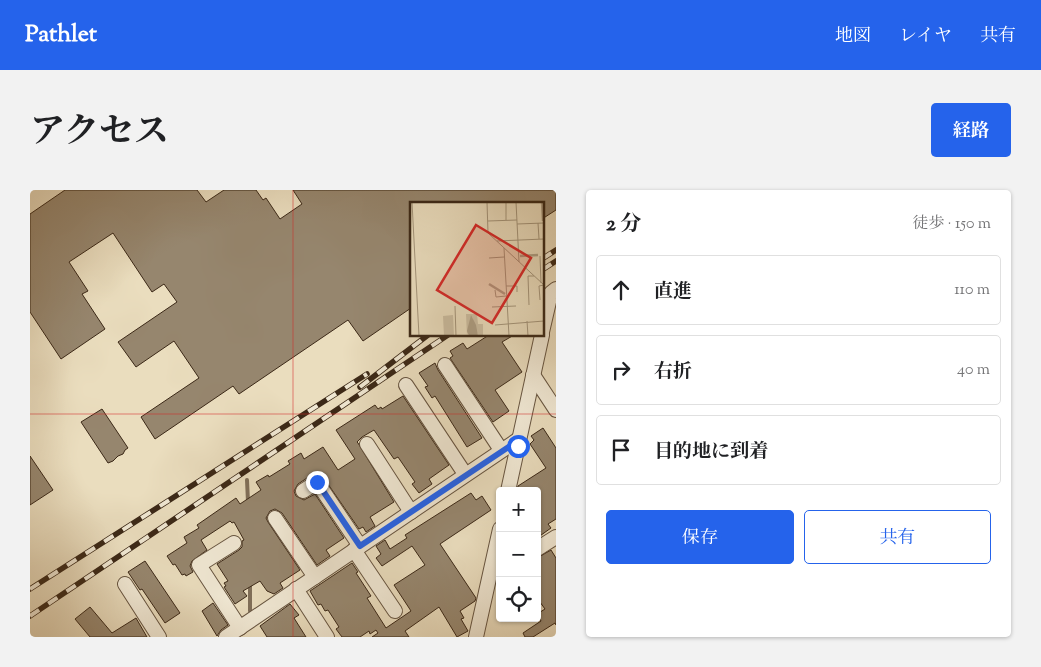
<!DOCTYPE html>
<html lang="ja">
<meta charset="utf-8">
<style>
body{margin:0;font-family:"Sorts Mill Goudy","Noto Serif JP",serif;background:#f2f2f2;color:#202124}
.controls{position:absolute;right:15px;bottom:15px;display:grid;overflow:hidden;border-radius:5px;box-shadow:0 1px 4px #0004}
.controls button{width:45px;height:45px;display:grid;place-items:center;padding:0;border:0;border-bottom:1px solid #e0e0e0;background:#fff;color:#202124;font:25px sans-serif}
.stop{position:absolute;width:15px;height:15px;margin:-11px;border:4px solid #2563eb;border-radius:50%;background:#fff}
.stop.end{background:#2563eb;border-color:#fff;box-shadow:0 1px 5px #0008}
.list{margin:0;padding:0;list-style:none}
h2{display:flex;justify-content:space-between;align-items:center;height:65px;margin:0;padding:0 20px;font-size:21px}
h2 small{font-size:16px;font-weight:400;color:#757577}
.list li{display:grid;grid-template-columns:32px 1fr auto;gap:15px;align-items:center;box-sizing:border-box;height:70px;margin:0 10px 10px;padding:0 10px;border:1px solid #e0e0e0;border-radius:5px}
.list b{display:block;font-size:19px;white-space:nowrap}
.list em{font-size:16px;font-style:normal;color:#757577}
.actions{display:flex;gap:10px;padding:15px 20px}
.actions a{flex:1;padding:11px 0;border:1px solid #2563eb;border-radius:5px;text-align:center;font-size:18px;color:#2563eb}
.actions .main{background:#2563eb;color:#fff}
.icon{flex:none;width:28px;height:28px;fill:none;stroke:currentColor;stroke-width:2;stroke-linecap:round;stroke-linejoin:round}
.map{position:relative;flex:none;width:526px;height:447px;overflow:hidden;border-radius:5px}
header{display:flex;align-items:center;gap:30px;box-sizing:border-box;height:70px;padding:0 25px;background:#2563eb;color:#fff}
header strong{font-size:24px}
nav{display:flex;gap:28px;margin-inline-start:auto;font-size:18px}
.intro{display:flex;align-items:center;justify-content:space-between;box-sizing:border-box;height:120px;padding:0 30px}
h1{margin:0;font-size:35px}
.button{padding:12px 22px;border-radius:5px;background:#2563eb;color:#fff;font-size:18px;font-weight:700}
main{display:flex;gap:30px;padding:0 30px}
aside{flex:1;background:#fff;border-radius:5px;box-shadow:0 1px 4px #0004}
.map>svg:first-child{display:block}
.lines{fill:none;stroke-linecap:round;stroke-linejoin:round}
.stream{stroke:#806f59;stroke-width:4}
.building{fill:#96866e;stroke:#3b2817}
.street-casing{stroke:#675541;stroke-width:16}
.street{stroke:#f1e9d5;stroke-width:14}
.rail-casing{stroke:#3b2817;stroke-width:5.5}
.rail{stroke:#f1e9d5;stroke-width:4;stroke-dasharray:11;stroke-linecap:butt}
.route{stroke:#2563eb;stroke-width:6}
.grid{fill:none;stroke:#d62828;stroke-width:1;stroke-opacity:0.55}
.inset-river{fill:none;stroke:#ae9f85;stroke-width:2.5}
.inset-road{fill:none;stroke:#a4957b;stroke-width:1}
.view{fill:#d62828;fill-opacity:0.15;stroke:#d62828;stroke-width:2.5}
.inset-edge{fill:none;stroke:#3b2817;stroke-width:2.5}
</style>
<header>
<strong>Pathlet</strong>
<nav><a>地図</a><a>レイヤ</a><a>共有</a></nav>
</header>
<div class="intro"><h1>アクセス</h1><a class="button">経路</a></div>
<main>
<div class="map">
<svg width="526" height="447" viewBox="0 0 526 447">
<rect width="100%" height="100%" fill="#eaddbe"/>
<filter id="stains"><feTurbulence type="fractalNoise" baseFrequency=".004" numOctaves="4"/><feColorMatrix values="0 0 0 0 .2 0 0 0 0 .09 0 0 0 0 .02 0 0 0 .5 -.17"/></filter>
<radialGradient id="worn" r=".72"><stop offset=".6" stop-color="#630" stop-opacity="0"/><stop offset="1" stop-color="#630" stop-opacity=".3"/></radialGradient>
<g class="lines">
<g class="stream">
<path d="M217,290l1,22"/>
<path d="M220,392v29"/>
</g>
</g>
<g class="building">
<path d="M35,0h132l9,12 18,-12h32l7,10 3,-2 14,21 22,-15 -9,-14h263v20l-14,9v-15h-131v104l-48,33 -15,-21 -109,74 -6,-8 -78,53 -14,-22 58,-39 -25,-37 -38,26 -18,-25 59,-40 -13,-18 -12,8 -39,-59 -44,29 19,29 -6,3 23,35 -44,30 -31,-47v-98z"/>
<path d="M459,145h25l-12,7 20,30 -27,18 14,21 -16,11 -43,-64 3,-2 -3,-5 13,-8 4,6z"/>
<path d="M405,173l3,7 44,68 -15,9 -32,-51 -3,2 -7,-11 3,-1 -9,-13z"/>
<path d="M373,206l46,69 -20,14 3,5 -13,9 -7,-9 3,-2 -17,-25 -4,2 -20,-29 -12,7 -5,5 1,1 36,59 -24,15 5,9 -9,6 -3,-5 -4,2 -38,-55h-8l-15,10 -4,7 2,5 8,4 11,-6 29,44 -18,12 4,6 -13,9 -35,-52 -7,-4 -5,2 -4,7 2,4 32,48 -20,13 3,5 -9,6 -7,-3 -7,-10 -17,10 4,5 -12,8 -11,-17 2,-1 -2,-3 4,-2 -11,-17 22,-14 3,-3v-6l2,-1 -10,-18 -2,1 -2,-2 -29,19 6,10 -15,11 -2,5 3,6 -7,4 -1,-2 -3,1 -7,-11 -2,1 -6,-9 20,-13 -3,-6 15,-9 -2,-3 39,-27 4,6 21,-14 -5,-8 12,-7 1,2 21,-13 -2,-3 13,-8 3,6 19,-12 15,23 17,-11 -19,-29 39,-25 3,4 3,-2 1,2z"/>
<path d="M72,219l26,39 -3,2 -2,4 -5,2 -5,5 -5,2 -27,-41z"/>
<path d="M513,238l13,20v71l-8,5 3,4 -14,10v-47h-20l1,-5 28,-18 -16,-24 4,-4 -3,-4z"/>
<path d="M0,266l23,34 -23,15z"/>
<path d="M441,303l5,7 6,-4 9,14 -51,34 36,54 -1,3 -15,10 4,7 -3,1 7,12 -11,6 -18,-30 -34,24 4,6h-37l6,-4 -2,-3 -6,4 -1,-3 -9,6h-18l-6,-8 3,-2 -11,-17 -3,1 -4,-7 -3,1 -8,-14 42,-28 6,9 -2,1 15,23 -4,2 19,30 25,-17 -17,-26 31,-20 -13,-19 -30,20 -6,-8 5,-4 -5,-8 9,-6 5,9 17,-11 -2,-3z"/>
<path d="M521,360l5,8v67l-1,-2 -22,14h-8l-2,-4 18,-12 -4,-7 8,-5 -8,-11v-40z"/>
<path d="M115,371l35,52 -15,10 -23,-34 -2,1 -12,-18z"/>
<path d="M183,413l15,22 -7,5 -4,6 -15,-25z"/>
<path d="M260,414l9,11 -5,3 12,19h-39l-7,-11z"/>
<path d="M60,417l22,26 24,-15 11,19h-57l-15,-18z"/>
</g>
<g class="lines">
<g class="street-casing">
<g id="street">
<path d="M512,142l9,-39 5,-4"/>
<path d="M415,175l56,85"/>
<path d="M503,185l23,35"/>
<path d="M376,195l59,89"/>
<path d="M337,254l44,68"/>
<path d="M273,301l14,-9 43,64"/>
<path d="M478,301l34,-156"/>
<path d="M245,328l40,59"/>
<path d="M204,353l-35,22 41,63"/>
<path d="M507,359l19,-12"/>
<path d="M324,360l41,61"/>
<path d="M95,394l34,53"/>
<path d="M266,399l31,48"/>
<path d="M196,447l293,-198"/>
<path d="M446,447l24,-108"/>
</g>
</g>
<use href="#street" class="street"/>
<g class="rail-casing">
<g id="rail">
<path d="M512,69l14,-9"/>
<path d="M512,80l14,-9"/>
<path d="M330,197l68,-52"/>
<path d="M0,399l337,-215"/>
<path d="M0,426l418,-281"/>
</g>
</g>
<use href="#rail" class="rail"/>
</g>
<g class="lines">
<path class="route" d="M287,292l43,64 159,-106 -1,6"/>
</g>
<path class="grid" d="M263,0v447M0,224h526"/>
<g transform="translate(380 12)">
<rect width="134" height="134" fill="#eaddbe"/>
<path d="M56,112h11l1,10h5v12h-5l-6,-19 -5,19zM43,113l1,21h-10l-1,-20z" fill="#ccbea2"/>
<path d="M61,113l5,10 2,11h-9l-2,-5z" fill="#ae9f85"/>
<path class="inset-river" d="M132,0l1,19M110,54l18,-1M79,82l16,10"/>
<path class="inset-road" d="M2,0l7,134M77,0l1,31 56,52M96,0v18M106,0l3,60M78,19l29,-1M128,21l1,16M107,22l27,-1M87,39l47,-2M94,46l5,88M130,54l1,27M79,56l15,-1M96,84h11v6M85,88l1,7 10,-1M130,98l-1,-14 5,-1M119,103l-1,-29h6M45,104l1,30M82,105l24,-1M117,119l1,15M85,123l49,-4"/>
<path class="view" d="M66,23l55,33 -39,65 -55,-33z"/>
<rect width="134" height="134" class="inset-edge"/>
</g>
<rect width="100%" height="100%" filter="url(#stains)"/>
<rect width="100%" height="100%" fill="url(#worn)"/>
</svg>
<div class="controls">
<button>+</button>
<button>−</button>
<button><svg class="icon" aria-label="locate" viewBox="0 0 24 24"><circle cx="12" cy="12" r="6"/><path d="M12 2v4M12 18v4M2 12h4M18 12h4"/></svg></button>
</div>
<div class="stop" style="left:488px;top:256px"></div>
<div class="stop end" style="left:287px;top:292px"></div>
</div>
<aside>
<h2>2 分<small>徒歩 · 150 m</small></h2>
<ul class="list">
<li><svg class="icon" aria-label="ahead" viewBox="0 0 24 24"><path d="M12 20V5M6 11l6-6 6 6"/></svg><div><b>直進</b></div><em>110 m</em></li>
<li><svg class="icon" aria-label="right" viewBox="0 0 24 24"><path d="M7 20v-9h11M14 6l5 5-5 5"/></svg><div><b>右折</b></div><em>40 m</em></li>
<li><svg class="icon" aria-label="arrive" viewBox="0 0 24 24"><path d="M6 21V4h12l-3 4 3 4H6"/></svg><div><b>目的地に到着</b></div></li>
</ul>
<div class="actions"><a class="main">保存</a><a>共有</a></div>
</aside>
</main>
